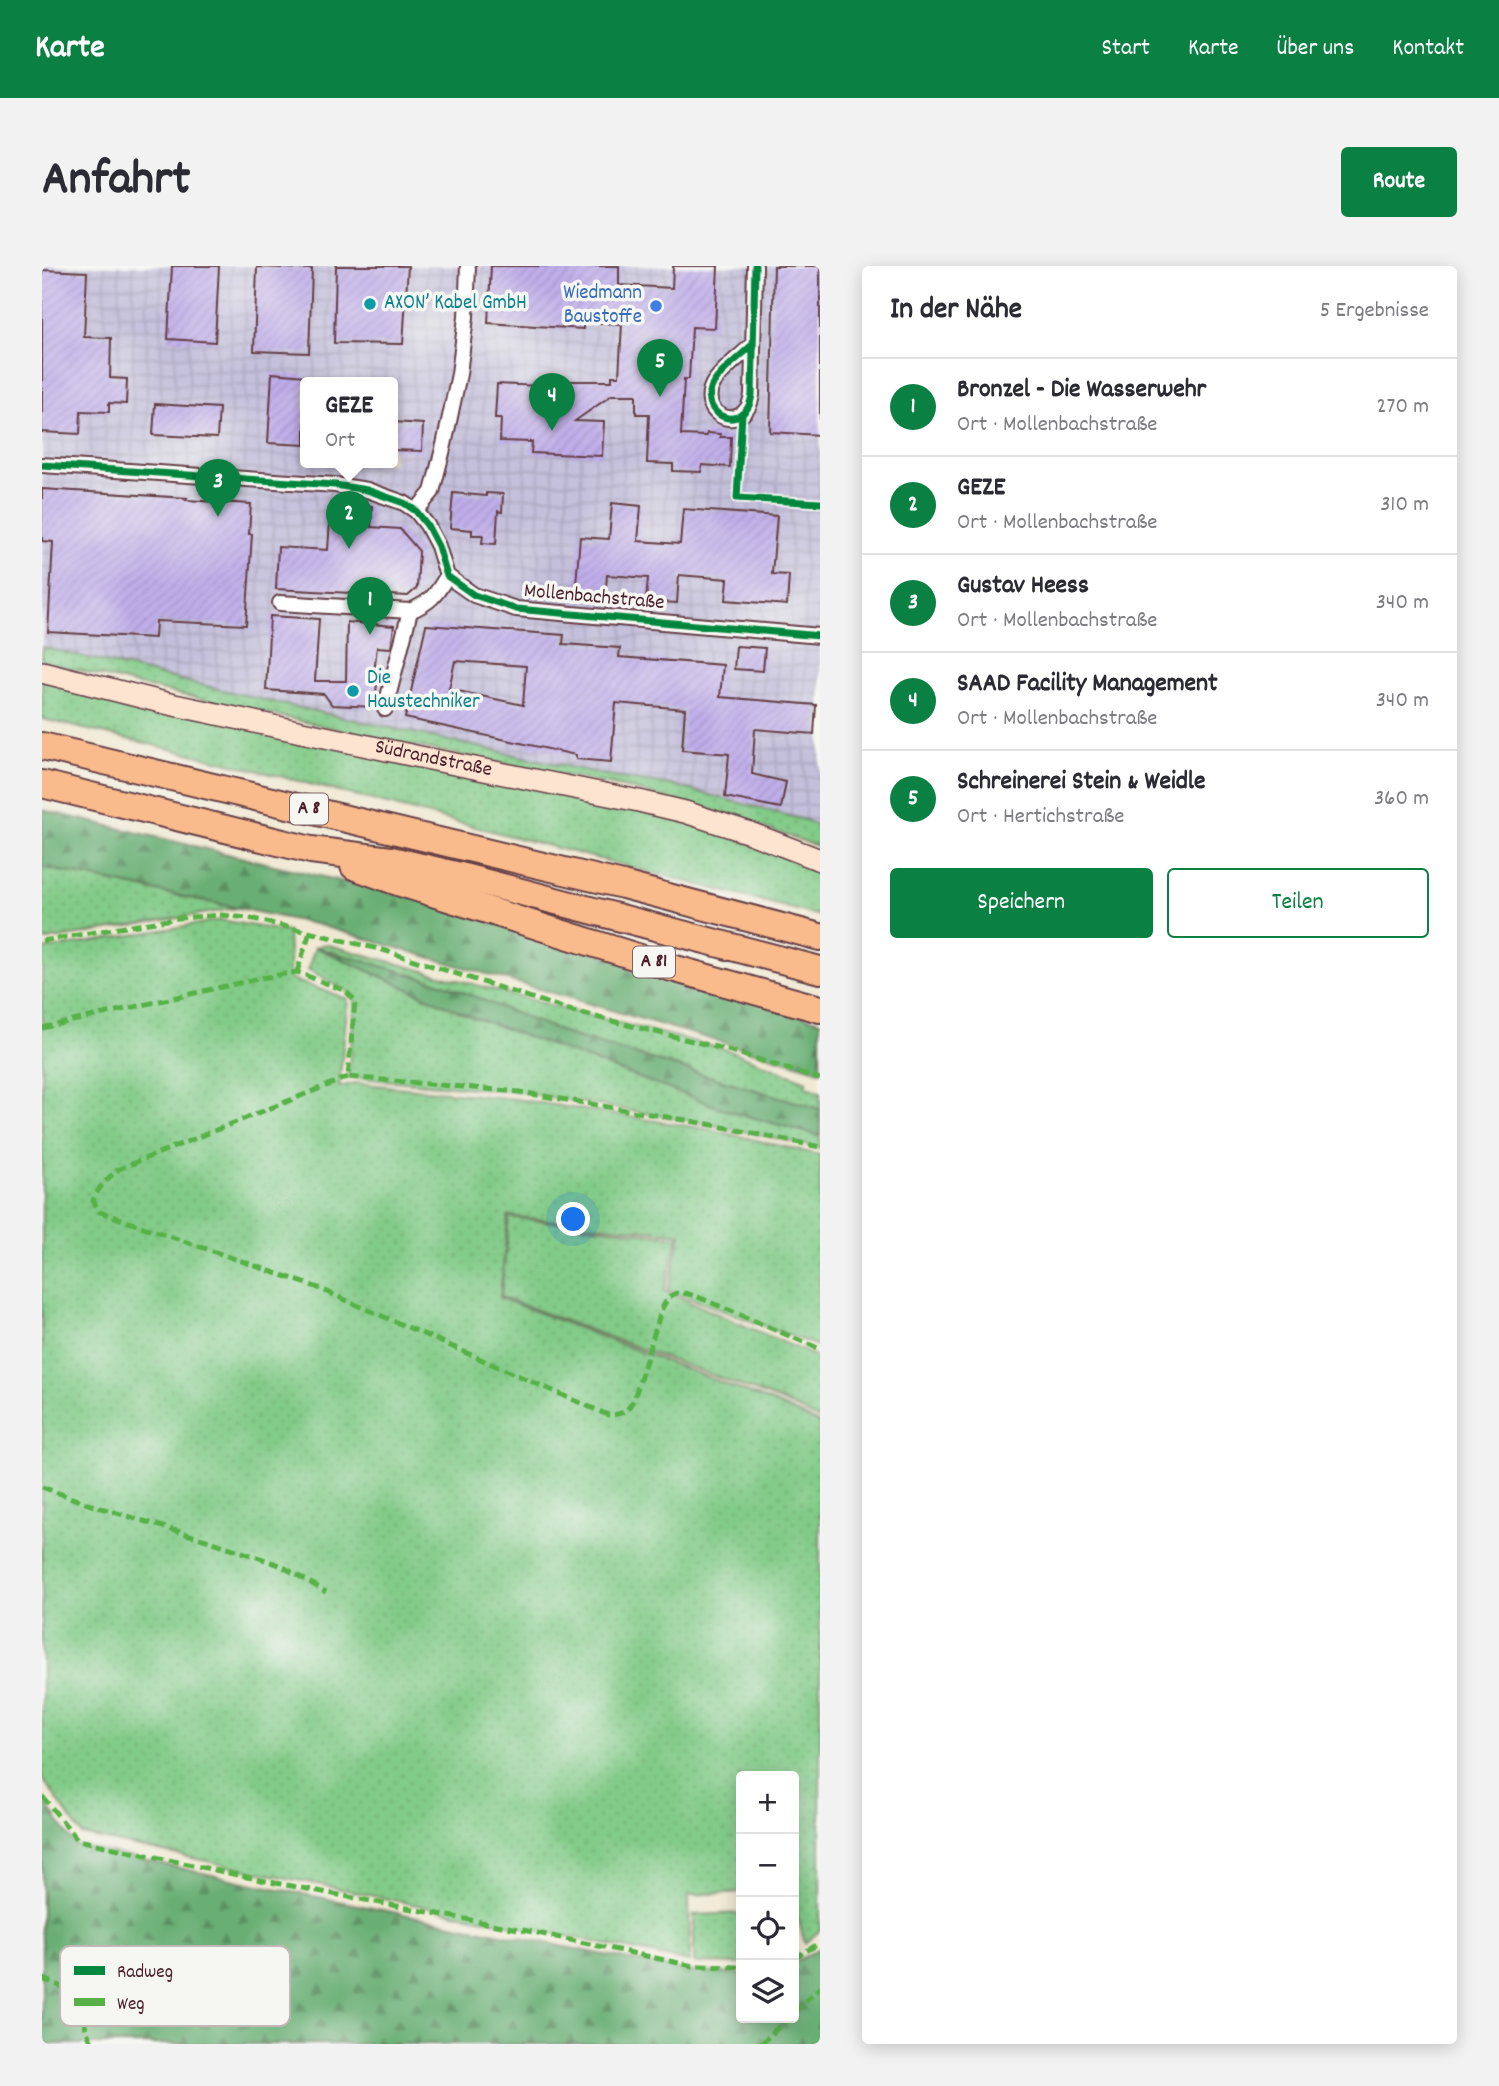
<!DOCTYPE html>
<html lang="de">
<meta charset="utf-8">
<style>
body{margin:0;font-family:Dekko,sans-serif;background:#f2f2f3;color:#2b2b33}
.controls{position:absolute;right:21px;bottom:21px;display:grid;overflow:hidden;border-radius:7px;box-shadow:0 4px 18px #0003}
.controls button{width:63px;height:63px;display:grid;place-items:center;padding:0;border:0;border-bottom:2px solid #e1e1e2;background:#fff;color:#2b2b33;font:35px sans-serif}
.you{position:absolute;left:532px;top:954px;width:24px;height:24px;margin:-18px;border:5px solid #fff;border-radius:50%;background:#1a73e8;box-shadow:0 0 0 10px #1a73e833}
.badge{display:grid;place-items:center;width:46px;height:46px;border-radius:50%;background:#0b8043;color:#fff;font-size:23px;font-weight:700}
.pin{position:absolute;translate:-50% -58px;filter:drop-shadow(0 2px 4px #0008)}
.pin::after{content:'';position:absolute;top:37px;width:24px;height:21px;background:inherit;clip-path:polygon(0 0,100% 0,50% 100%)}
.popup{position:absolute;left:258px;top:111px;width:98px;height:91px;box-sizing:border-box;display:grid;place-content:center;border-radius:7px;background:#fff;filter:drop-shadow(0 2px 5px #0005);font-size:23px;white-space:nowrap;color:#7c7c81}
.popup b{font-size:26px;color:#2b2b33}
.popup::after{content:'';position:absolute;left:50%;top:100%;margin-left:-14px;border:14px solid transparent;border-top-color:#fff}
.list{margin:0;padding:0;list-style:none}
h2{display:flex;justify-content:space-between;align-items:center;height:91px;margin:0;padding:0 28px;font-size:30px}
h2 small{font-size:23px;font-weight:400;color:#7c7c81}
.list li{display:grid;grid-template-columns:46px 1fr auto;gap:21px;align-items:center;box-sizing:border-box;height:98px;padding:0 28px;border-top:2px solid #e1e1e2}
.list b{display:block;font-size:26px;white-space:nowrap}
.list p{margin:0;font-size:23px;white-space:nowrap;color:#7c7c81}
.list em{font-size:23px;font-style:normal;color:#7c7c81}
.actions{display:flex;gap:14px;padding:21px 28px}
.actions a{flex:1;padding:16px 0;border:2px solid #0b8043;border-radius:7px;text-align:center;font-size:24px;color:#0b8043}
.actions .main{background:#0b8043;color:#fff}
.icon{flex:none;width:38px;height:38px;fill:none;stroke:currentColor;stroke-width:2;stroke-linecap:round;stroke-linejoin:round}
.map{position:relative;flex:none;width:778px;height:1778px;overflow:hidden;border-radius:7px}
header{display:flex;align-items:center;gap:42px;box-sizing:border-box;height:98px;padding:0 35px;background:#0b8043;color:#fff}
header strong{font-size:33px}
nav{display:flex;gap:38px;margin-inline-start:auto;font-size:24px}
.intro{display:flex;align-items:center;justify-content:space-between;box-sizing:border-box;height:168px;padding:0 42px}
h1{margin:0;font-size:49px}
.button{padding:18px 32px;border-radius:7px;background:#0b8043;color:#fff;font-size:24px;font-weight:700}
main{display:flex;gap:42px;padding:0 42px}
aside{flex:1;background:#fff;border-radius:7px;box-shadow:0 4px 18px #0003}
.map>svg:first-child{display:block}
.industrial{fill:url(#industrial-grid);fill-rule:evenodd}
.grass{fill:url(#grass-dots);stroke:#66755a;stroke-width:2}
.forest{fill:url(#forest-firs);stroke:#5a6750;stroke-width:2}
.building{fill:url(#building-hatch);fill-rule:evenodd}
.lines{fill:none;stroke-linecap:round;stroke-linejoin:round}
.minor-casing{stroke:#633d44;stroke-width:18}
.secondary-casing{stroke:#633d44;stroke-width:24}
.motorway-casing{stroke:#633d44;stroke-width:30}
.minor{stroke:#fff;stroke-width:14}
.secondary{stroke:#fde4d1;stroke-width:21}
.motorway{stroke:#fabb8c;stroke-width:26}
.quiet{stroke:#57b146;stroke-width:5;stroke-dasharray:10 5;stroke-linecap:butt}
.cycleway-casing{stroke:#f6f6f2;stroke-width:11}
.cycleway{stroke:#00873e;stroke-width:7}
.culture-dot{fill:#0f9aa8;stroke:#f6f6f2;stroke-width:2.5}
.shop-dot{fill:#3f7fe0;stroke:#f6f6f2;stroke-width:2.5}
.labels{text-anchor:middle;dominant-baseline:central;stroke-width:7;stroke-linejoin:round;paint-order:stroke}
.shield{fill:#f6f6f2;stroke:#7e6067;stroke-width:2}
.shield-label{font-size:19px;font-weight:bold;fill:#4a1f2b}
.shop-label{font-size:21px;fill:#366cbe;stroke:#f6f6f2;text-anchor:end}
.culture-label{font-size:21px;fill:#0d838f;stroke:#f6f6f2;text-anchor:start}
.street-label{font-size:21px;fill:#4a1f2b;stroke:#f6f6f2}
.key{fill:#f6f6f2;stroke:#c2b6b6;stroke-width:2}
.key-label{font-size:19px;fill:#4a1f2b}
</style>
<header>
<strong>Karte</strong>
<nav><a>Start</a><a>Karte</a><a>Über uns</a><a>Kontakt</a></nav>
</header>
<div class="intro"><h1>Anfahrt</h1><a class="button">Route</a></div>
<main>
<div class="map">
<svg width="778" height="1778" viewBox="0 0 778 1778">
<defs>
<pattern id="industrial-grid" width="8" height="8" patternUnits="userSpaceOnUse" patternTransform="scale(1.75)"><rect width="8" height="8" fill="#c4c0db"/><path d="M0 4h8M4 0v8" fill="none" stroke="#aaa5bc"/></pattern>
<pattern id="grass-dots" width="8" height="8" patternUnits="userSpaceOnUse" patternTransform="scale(1.75)"><rect width="8" height="8" fill="#82cb88"/><path d="M2 2h.1M6 6h.1" fill="none" stroke="#72ae76" stroke-width="1.8" stroke-linecap="round"/></pattern>
<pattern id="forest-firs" width="22" height="20" patternUnits="userSpaceOnUse" patternTransform="scale(1.75)"><rect width="22" height="20" fill="#69af74"/><path d="M5 1l3.5 6h-7zM16 11l3.5 6h-7z" fill="#588e5f"/></pattern>
<pattern id="building-hatch" width="6" height="6" patternUnits="userSpaceOnUse" patternTransform="scale(1.75)"><rect width="6" height="6" fill="#c0aeea"/><path d="M-1 1l2-2M0 6l6-6M5 7l2-2" fill="none" stroke="#a695c9"/></pattern>
</defs>
<rect width="100%" height="100%" fill="#f6f6f2"/>
<filter id="ink" filterUnits="userSpaceOnUse"><feTurbulence type="fractalNoise" baseFrequency=".0143" numOctaves="2"/><feDisplacementMap in="SourceGraphic" scale="14" xChannelSelector="R" yChannelSelector="G"/><feConvolveMatrix kernelMatrix="1 2 1 2 8 2 1 2 1" color-interpolation-filters="sRGB"/></filter>
<filter id="wash" filterUnits="userSpaceOnUse"><feTurbulence type="fractalNoise" baseFrequency=".00686" numOctaves="4" result="noise"/><feDisplacementMap in="SourceGraphic" scale="28" xChannelSelector="R" yChannelSelector="G"/><feGaussianBlur stdDeviation="1.57" result="paint"/><feColorMatrix in="noise" values="0 0 0 0 0 0 0 0 0 0 0 0 0 0 0 0 0 1.4 0 .05"/><feComposite in="paint" operator="in"/></filter>
<g filter="url(#wash)">
<rect width="100%" height="100%" fill="#f0e8d2"/>
<path class="industrial" d="M0,0h778v561l-15,-7 -133,-35 -47,-6 -352,-77 -231,-55zM263,117h88v80h-88z"/>
<g class="grass">
<path d="M0,381l231,55 352,77 47,6 133,35 15,7v20l-105,-36 -92,-24 -214,-42 -276,-61 -91,-23z"/>
<path d="M0,414l519,112 152,38 107,39v47l-603,-156 -175,-41z"/>
<path d="M0,601l195,41 -195,33z"/>
<path d="M179,654l67,12 2,47 58,20 -9,88 16,-4 161,16 197,31 107,25v192l-152,-57 13,-56 -173,-18 -8,82 275,105 45,21v506l-15,14 -11,-40v-128h-53v116l-52,3 1,67 -608,-127 -40,-57v-828z"/>
<path d="M283,678l247,67 156,39 79,31 -2,5 15,6v17l-251,-74 -128,-52 -119,-33 149,65 258,96 91,25v12l-112,-24 -188,-32 -172,-15 7,-76 -9,-10 -38,-22 7,-22z"/>
<path d="M467,951l169,20 -14,54 156,67v62l-41,-20 -278,-103z"/>
<path d="M699,1647v51l-47,-1v-48z"/>
</g>
<g class="forest">
<path d="M0,544l383,91 395,120v50l-501,-146 -277,-58z"/>
<path d="M273,681l126,36 128,52 251,74v27l-91,-25 -264,-97z"/>
<path d="M0,1531l33,48 174,38 436,88 56,3v44h53v-55l26,-15v96h-778z"/>
</g>
<g id="blocks">
<g class="building">
<path d="M130,0h47l-4,76 -47,-3z"/>
<path d="M294,0h72l-5,78 -69,-1z"/>
<path d="M449,0h128v19l53,3 1,-22h45l-3,62 -23,-1 -3,52h-5l-3,56 25,1 1,-3 13,1v3h11l-1,30 -28,-2 -1,7 -28,-1v-7l-26,-1 2,-49h-13v-19h-24l-37,26 29,1 -2,34 -71,-3 1,-11 -32,-1 1,-23h-6l2,-34 69,3v-6h46v-5h7l3,-52 -39,-2v7l-95,-6z"/>
<path d="M732,0h46v169l-50,-3z"/>
<path d="M215,1l55,2 -3,84 -55,-2z"/>
<path d="M0,4l45,2 -3,65 27,1 -1,40 17,1 -1,25 -17,-1v9l-28,-1 -1,23 -38,-2z"/>
<path d="M230,107l33,3v69l-37,-2z"/>
<path d="M113,138l64,4 -2,30 -64,-3z"/>
<path d="M351,156l30,2 -1,27 -29,-1z"/>
<path d="M0,223l145,9 -1,2 65,4 -2,30h3l-6,91 -90,-4 -1,17 -107,-6 5,-90 -11,-1z"/>
<path d="M411,227l33,3v-3l17,1 -1,18 -4,-1 -2,33 -14,-1 1,-8h-11v-5l-22,-2z"/>
<path d="M289,237l41,3 -1,21 29,2 19,22 -2,37 -9,8 -132,-7 2,-42 50,3z"/>
<path d="M570,237l29,3 -3,35 42,3 3,-35 94,7 -5,58 17,1 -2,30 -61,-5 2,-21 -49,-4 -2,28 -31,-2 2,-23 -41,-3 -2,24 -30,-3 5,-59 29,2z"/>
<path d="M228,350l49,3 -4,62h31l1,-59 47,4 -3,22 -14,-1 -4,35h4l-2,25 -43,-2 -8,-11 -58,-4z"/>
<path d="M384,359l138,10 -1,9 57,4 -1,9 104,8 -3,32 96,8 -2,29 -59,-5 -3,45 34,8 -5,26 -56,-11 4,-43 -47,-4 3,-41 -69,-6 -5,59 -35,-3v-4l-171,-37zM413,395l71,5 -3,39 -74,-16z"/>
<path d="M694,380l29,2 -2,23 -29,-2z"/>
</g>
</g>
</g>
<g filter="url(#ink)">
<use href="#blocks" fill-opacity="0" stroke="#633d44" stroke-width="2"/>
<g class="lines">
<g class="minor-casing">
<g id="minor">
<path d="M710,79c-12,12 -30,24 -39,39 -14,26 18,46 33,26 4,-4 5,-10 6,-15l3,-129"/>
<path d="M0,199l293,20 32,5 37,13 12,8 11,14 11,21 9,30 27,19 42,14 304,27"/>
<path d="M374,245l16,-19 12,-47 15,-71 7,-57 2,-51"/>
<path d="M238,337l130,8c21,-9 26,-16 37,-35"/>
<path d="M343,443l25,-98"/>
</g>
</g>
<g class="secondary-casing">
<g id="secondary">
<path id="s1" d="M0,406l123,31 255,54 219,44 46,11 65,21 70,27"/>
</g>
</g>
<g class="motorway-casing">
<g id="motorway">
<path d="M0,480l581,139 197,52"/>
<path d="M0,518l269,66 80,10 73,17 356,93"/>
<path d="M312,600l44,16 274,86 148,41"/>
</g>
</g>
<use href="#minor" class="minor"/>
<use href="#secondary" class="secondary"/>
<use href="#motorway" class="motorway"/>
<g class="quiet">
<path d="M0,675l137,-23 43,-3 32,4 129,31 189,61 156,39 92,29"/>
<path d="M255,706l13,-40"/>
<path d="M0,762l219,-50 36,-6 49,19 9,10 -7,76 172,15 188,32 112,23"/>
<path d="M306,811l-229,92c-12,10 -21,18 -26,32l7,11 216,75 292,128c16,0 21,-5 27,-19l26,-85c9,-21 17,-21 37,-14l122,52"/>
<path d="M0,1221l49,18 125,38 64,22 46,27"/>
<path d="M0,1530l36,44 187,41 258,49 170,36 48,1"/>
<path d="M752,1692l26,-15"/>
<path d="M0,1713c36,10 36,29 48,60l4,5"/>
<path d="M752,1746l26,-25"/>
<path d="M719,1778l27,-26"/>
</g>
<g class="cycleway-casing">
<g id="cycleway">
<path d="M710,79c-12,12 -30,24 -39,39 -14,26 18,46 33,26 4,-4 5,-10 6,-15l3,-129"/>
<path d="M700,148l-5,84 83,5"/>
<path d="M0,199l293,20 32,5 37,13 12,8 11,14 11,21 9,30 27,19 42,14 304,27"/>
</g>
</g>
<use href="#cycleway" class="cycleway"/>
</g>
</g>
<g class="culture-dot">
<circle cx="328" cy="38" r="7"/>
<circle cx="311" cy="425" r="7"/>
</g>
<circle class="shop-dot" cx="614" cy="40" r="7"/>
<g class="labels">
<g class="shield">
<rect x="248" y="527.5" width="38" height="31" rx="5"/>
<rect x="591" y="680.5" width="42" height="31" rx="5"/>
</g>
<g class="shield-label">
<text x="267" y="543">A 8</text>
<text x="612" y="696">A 81</text>
</g>
<g class="shop-label">
<text x="600" y="28">Wiedmann<tspan x="600" dy="24">Baustoffe</tspan></text>
</g>
<g class="culture-label">
<text x="342" y="38">AXON’ Kabel GmbH</text>
<text x="325" y="413">Die<tspan x="325" dy="24">Haustechniker</tspan></text>
</g>
<g class="street-label">
<text transform="translate(552 332) rotate(5)">Mollenbachstraße</text>
<text stroke="none"><textPath href="#s1" startOffset="401">Südrandstraße</textPath></text>
</g>
</g>
<rect x="18" y="1680" width="230" height="80" rx="10" class="key"/>
<rect x="32" y="1700" width="31" height="9" fill="#00873e"/>
<rect x="32" y="1732" width="31" height="8" fill="#57b146"/>
<g class="key-label">
<text x="75" y="1711">Radweg</text>
<text x="75" y="1743">Weg</text>
</g>
</svg>
<div class="controls">
<button>+</button>
<button>−</button>
<button><svg class="icon" aria-label="locate" viewBox="0 0 24 24"><circle cx="12" cy="12" r="6"/><path d="M12 2v4M12 18v4M2 12h4M18 12h4"/></svg></button>
<button><svg class="icon" aria-label="layers" viewBox="0 0 24 24"><path d="M12 4l9 5-9 5-9-5zM3 14l9 5 9-5"/></svg></button>
</div>
<div class="you"></div>
<div class="pin badge" style="left:328px;top:369px">1</div>
<div class="pin badge" style="left:307px;top:283px">2</div>
<div class="popup"><b>GEZE</b>Ort</div>
<div class="pin badge" style="left:176px;top:251px">3</div>
<div class="pin badge" style="left:510px;top:165px">4</div>
<div class="pin badge" style="left:618px;top:131px">5</div>
</div>
<aside>
<h2>In der Nähe<small>5 Ergebnisse</small></h2>
<ul class="list">
<li><span class="badge">1</span><div><b>Bronzel - Die Wasserwehr</b><p>Ort · Mollenbachstraße</p></div><em>270 m</em></li>
<li><span class="badge">2</span><div><b>GEZE</b><p>Ort · Mollenbachstraße</p></div><em>310 m</em></li>
<li><span class="badge">3</span><div><b>Gustav Heess</b><p>Ort · Mollenbachstraße</p></div><em>340 m</em></li>
<li><span class="badge">4</span><div><b>SAAD Facility Management</b><p>Ort · Mollenbachstraße</p></div><em>340 m</em></li>
<li><span class="badge">5</span><div><b>Schreinerei Stein &amp; Weidle</b><p>Ort · Hertichstraße</p></div><em>360 m</em></li>
</ul>
<div class="actions"><a class="main">Speichern</a><a>Teilen</a></div>
</aside>
</main>
